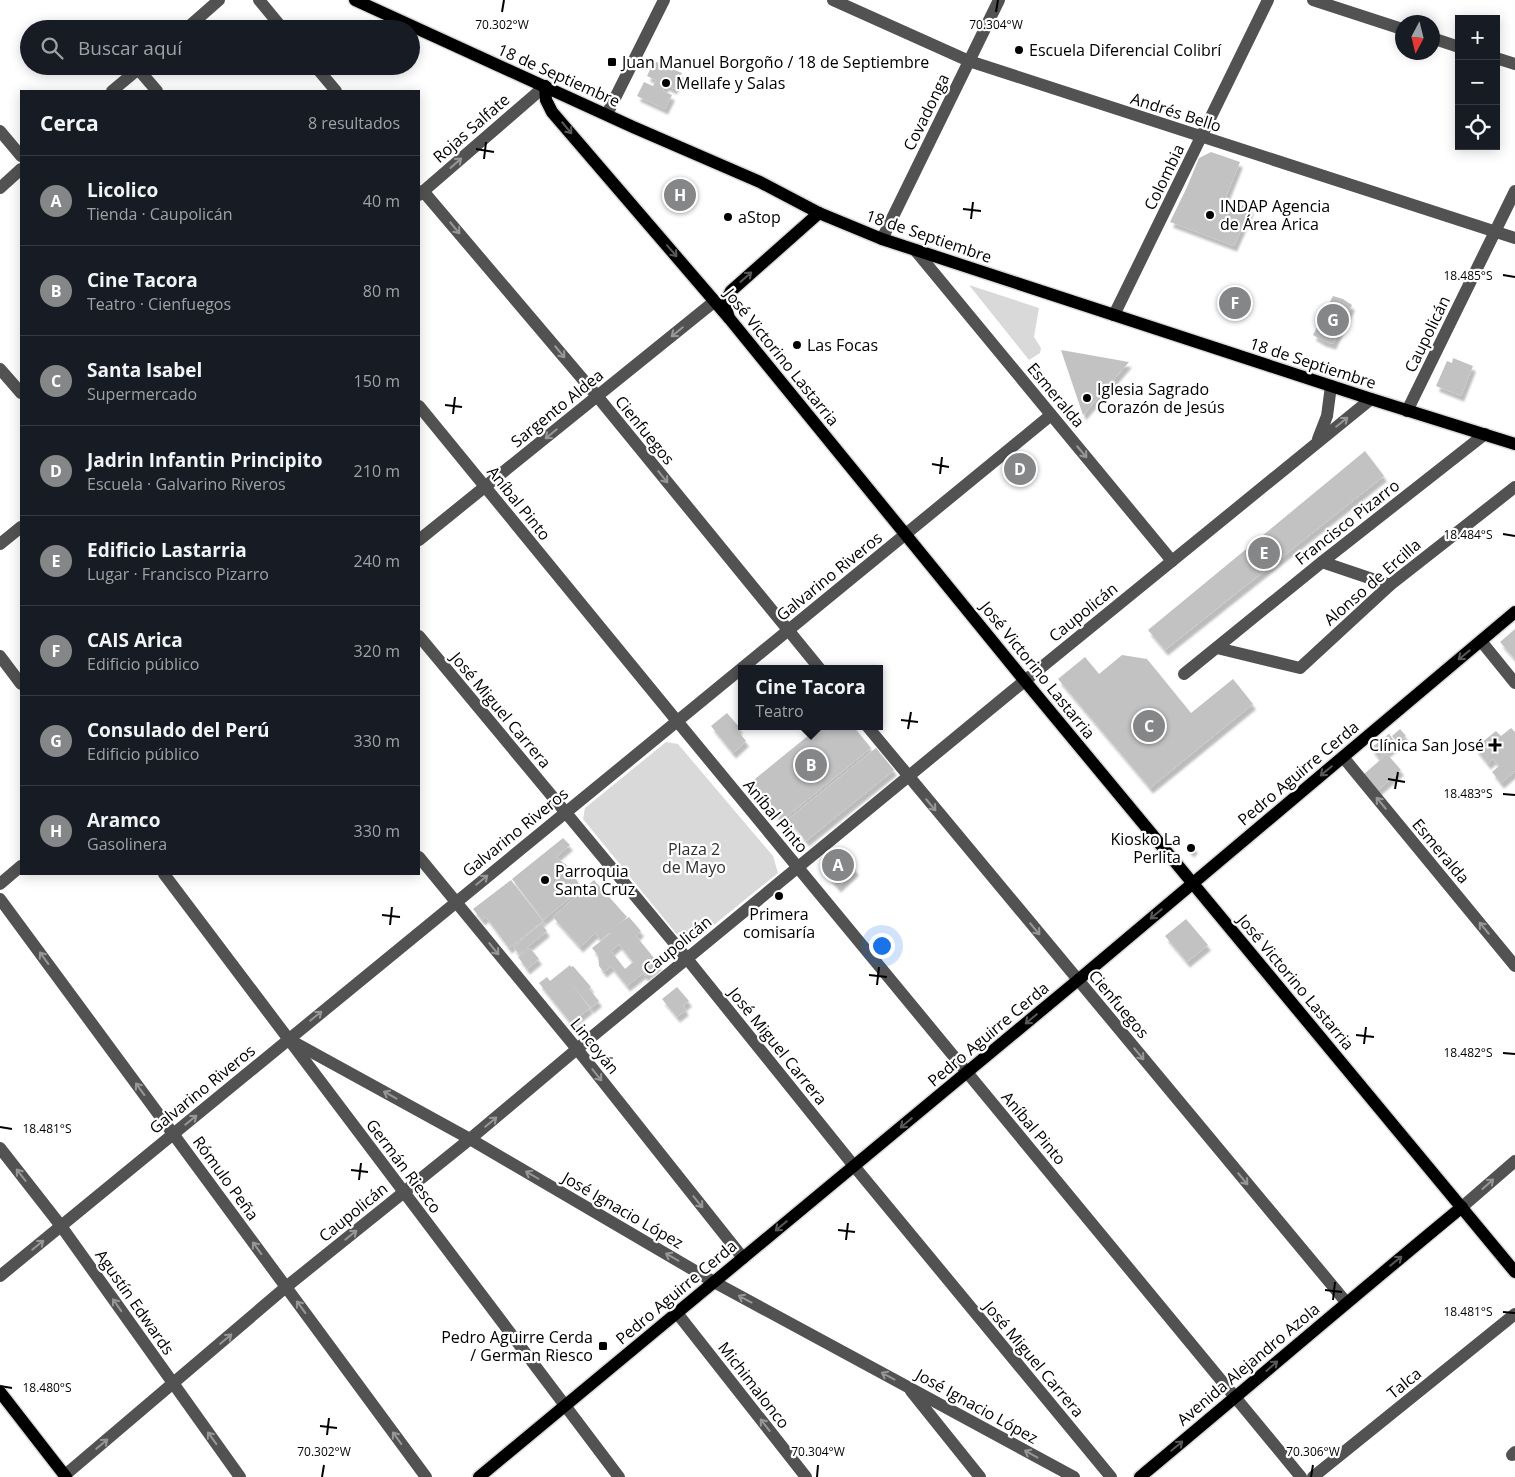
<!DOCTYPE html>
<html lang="es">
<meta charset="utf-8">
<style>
body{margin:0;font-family:"Open Sans",sans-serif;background:#242831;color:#f1f3f6}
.controls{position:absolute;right:15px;top:15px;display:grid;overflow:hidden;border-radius:0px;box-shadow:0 2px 12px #0003}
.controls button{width:45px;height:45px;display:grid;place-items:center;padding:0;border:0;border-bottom:1px solid #363941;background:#171b24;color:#f1f3f6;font:25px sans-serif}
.compass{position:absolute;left:1395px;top:15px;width:45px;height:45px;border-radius:50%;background:#171b24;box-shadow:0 2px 12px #0003;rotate:187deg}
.you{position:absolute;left:881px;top:945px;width:18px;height:18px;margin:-12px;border:4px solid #fff;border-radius:50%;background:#1a73e8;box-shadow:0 0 0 8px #1a73e833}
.badge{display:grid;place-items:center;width:32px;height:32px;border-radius:50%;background:#858687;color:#fff;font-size:16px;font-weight:700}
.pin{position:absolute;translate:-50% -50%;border:2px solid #fff;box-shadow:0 1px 5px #0006}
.popup{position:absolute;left:738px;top:665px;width:145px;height:65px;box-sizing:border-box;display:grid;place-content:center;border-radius:0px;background:#171b24;filter:drop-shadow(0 1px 4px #0005);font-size:16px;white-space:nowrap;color:#9ea1a6}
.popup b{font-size:19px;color:#f1f3f6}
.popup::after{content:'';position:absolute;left:50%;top:100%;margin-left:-10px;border:10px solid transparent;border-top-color:#171b24}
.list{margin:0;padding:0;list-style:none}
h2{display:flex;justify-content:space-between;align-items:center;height:65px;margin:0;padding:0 20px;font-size:21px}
h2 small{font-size:16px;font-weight:400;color:#9ea1a6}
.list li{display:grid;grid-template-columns:32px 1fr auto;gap:15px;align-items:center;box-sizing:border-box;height:90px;padding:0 20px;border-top:1px solid #363941}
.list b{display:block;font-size:19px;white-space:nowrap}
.list p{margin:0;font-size:16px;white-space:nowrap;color:#9ea1a6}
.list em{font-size:16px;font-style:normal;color:#9ea1a6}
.icon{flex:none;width:28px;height:28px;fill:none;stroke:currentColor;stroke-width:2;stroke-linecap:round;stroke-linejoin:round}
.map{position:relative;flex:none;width:1515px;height:1477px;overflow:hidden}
.search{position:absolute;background:#171b24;box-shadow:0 2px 12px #0003;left:20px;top:20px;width:400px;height:55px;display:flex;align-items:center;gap:12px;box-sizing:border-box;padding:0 18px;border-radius:28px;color:#9ea1a6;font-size:19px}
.panel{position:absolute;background:#171b24;box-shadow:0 2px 12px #0003;left:20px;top:90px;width:400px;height:785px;border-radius:0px}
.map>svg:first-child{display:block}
.green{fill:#d9d9d9}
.building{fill:#c2c2c2;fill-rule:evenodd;filter:url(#shadow)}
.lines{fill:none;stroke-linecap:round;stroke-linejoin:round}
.major-casing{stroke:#dbdbdb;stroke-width:15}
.minor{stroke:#525252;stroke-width:12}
.major{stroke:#000;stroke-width:12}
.oneway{stroke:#595959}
.oneway2{stroke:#979797}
.ticks{fill:none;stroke:#000;stroke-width:2}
.poi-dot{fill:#000;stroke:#fff;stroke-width:2}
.labels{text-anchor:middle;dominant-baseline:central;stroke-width:4.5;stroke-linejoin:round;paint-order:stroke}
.poi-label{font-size:16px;fill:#000;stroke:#fff;text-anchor:start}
.street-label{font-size:16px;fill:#000;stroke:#fff}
.park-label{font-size:16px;fill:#303030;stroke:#fff}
.ticks-label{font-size:12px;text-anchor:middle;fill:#000;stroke:#fff;stroke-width:4.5;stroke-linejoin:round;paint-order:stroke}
</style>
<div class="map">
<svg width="1515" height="1477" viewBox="0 0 1515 1477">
<defs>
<filter id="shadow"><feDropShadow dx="3" dy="5.5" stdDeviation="1" flood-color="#0004"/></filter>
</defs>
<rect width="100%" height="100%" fill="#fff"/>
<g class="green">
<path d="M969,285l70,23 -5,29 7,11 -1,5 -11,7z"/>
<path d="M666,742l12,2 95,112 5,17 -84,68 -15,-4 -96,-118 2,-11z"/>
</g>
<g class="building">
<path d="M654,61l28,12 -8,16 -8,-4 -3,6 9,4 -7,14 -28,-13 7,-14 9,4 3,-6 -9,-4z"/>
<path d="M1211,152l29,10 -15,37 26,9 -17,38 -64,-24 17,-35 12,-29z"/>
<path d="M1333,296l10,3 9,6 -19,39 -10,-3 -10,-6z"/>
<path d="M1061,350l68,12 -46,53z"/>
<path d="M1453,358l20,8 -12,30 -25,-10 11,-25 5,2z"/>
<path d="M1365,451l19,25 -219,174 -17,-20z"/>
<path d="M1515,629v30l-15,-17z"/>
<path d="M1122,655l25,4 44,54 42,-34 20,25 -103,84 -92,-109 27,-22 14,17z"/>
<path d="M727,713l13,15 -3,2 9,11 -13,12 -22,-27z"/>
<path d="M820,726h33l18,22 -90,73 -31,-38z"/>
<path d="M1511,728l4,4v39l-14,12 -9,-11 7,-6 -6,-7 -5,5 -13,-16 21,-17 5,5z"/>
<path d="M1400,729l6,7 -8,7 -6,-7z"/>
<path d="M1389,734l8,10 -18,14 -8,-10z"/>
<path d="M876,748l18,22 -88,71 -18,-22z"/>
<path d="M1387,754l14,16 -23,20 -14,-16z"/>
<path d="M563,838l7,7 -14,12 13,10 8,14 5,7 -39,32 -31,-41z"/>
<path d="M1191,843l4,5 -4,4 -4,-4z"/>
<path d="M838,849l18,21 -18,17 -15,-17 2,-10z"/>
<path d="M511,880l32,41 -34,27 -23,-31 -4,3 -9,-11z"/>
<path d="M594,880l33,37 -9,8 11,-8 12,14 -5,5 23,28 -14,12 -2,-3 -16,13 -16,-20 -7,6 -5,-6 -1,-11 -6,-7 18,-14 -1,-1 -8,7 -6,-7 -15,14 -27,-30zM619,944l14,18 -8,7 -14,-18z"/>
<path d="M1186,919l22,26 -21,17 -22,-26z"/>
<path d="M541,924l6,7 -28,23 -6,-7z"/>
<path d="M530,948l9,11 -12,10 -9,-12z"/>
<path d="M570,965l1,2 2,-1 18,21 -2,2 10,12 -8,7 -22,-27 21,27 -19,15 -32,-40 8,-6 3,4z"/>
<path d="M677,987l12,14 -6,5 3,4 -9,7 -15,-18z"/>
</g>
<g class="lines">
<g class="major-casing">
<g id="major">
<path d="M355,0l278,127 127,55 59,31 63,26 489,160 144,45"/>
<path d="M545,86l1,14 6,12 177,206 296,363 490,591"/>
<path d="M729,318c-4,-10 -3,-18 2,-27l88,-78"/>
<path d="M0,1392l66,85"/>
<path d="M479,1477l599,-497 437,-368"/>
<path d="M1140,1477c108,-90 214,-181 322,-270"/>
</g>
</g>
<g class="minor">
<path d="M259,0l24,29"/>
<path d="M833,0l136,61 546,177"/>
<path d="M1313,0l89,29"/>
<path d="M186,29l33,-29"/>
<path d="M1432,38l27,9"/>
<path d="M1496,58l19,6"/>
<path d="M315,66l21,25"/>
<path d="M138,69l19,22"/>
<path d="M112,91l30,-25"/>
<path d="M607,114l57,-114"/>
<path d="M0,131l21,25"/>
<path d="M0,188l21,-19"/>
<path d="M423,191l174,205 223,273"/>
<path d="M419,195l126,-109"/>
<path d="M882,239l117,-239"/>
<path d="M915,250l257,311"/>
<path d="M1114,315l154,-315"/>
<path d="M0,369l21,24"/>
<path d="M419,406l258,315 624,756"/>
<path d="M1407,411l108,-220"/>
<path d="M1318,439l9,-23 4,-30"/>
<path d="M419,540l296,-239"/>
<path d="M0,544l21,-17"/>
<path d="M1322,562l68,23"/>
<path d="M419,636l261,314 174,216 257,311"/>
<path d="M1481,641l34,42"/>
<path d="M1217,648l83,20 90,-83 125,-98"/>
<path d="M0,656l21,28"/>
<path d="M1184,674l138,-112 163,-128"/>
<path d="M867,726l479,576"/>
<path d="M1343,757l172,209"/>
<path d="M419,857l158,192 166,209"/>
<path d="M164,874l455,603"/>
<path d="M0,884l21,-18"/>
<path d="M0,899l426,578"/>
<path d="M288,1039l182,100 244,143 360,195"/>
<path d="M0,1148l61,78 179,251"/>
<path d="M1462,1207l53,-46"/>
<path d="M0,1276l1051,-861"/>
<path d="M677,1313l129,164"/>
<path d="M911,1391l69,86"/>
<path d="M1512,1455l3,-3"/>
<path d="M65,1475l221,-188 184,-148 107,-90 434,-357 360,-293"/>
<path d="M1313,1477l202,-163"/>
</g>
<use href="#major" class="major"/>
</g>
<defs><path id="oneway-shaft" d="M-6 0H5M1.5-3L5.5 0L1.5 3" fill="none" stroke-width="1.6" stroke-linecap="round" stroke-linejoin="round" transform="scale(1.25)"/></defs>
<g class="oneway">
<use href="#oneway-shaft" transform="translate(567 128) rotate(50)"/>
<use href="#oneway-shaft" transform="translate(672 251) rotate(49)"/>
<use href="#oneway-shaft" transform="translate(746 277) rotate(-41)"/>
<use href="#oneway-shaft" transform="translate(1464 655) rotate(141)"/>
<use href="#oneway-shaft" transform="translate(1326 771) rotate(140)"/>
<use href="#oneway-shaft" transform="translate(1156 914) rotate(140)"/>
<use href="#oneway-shaft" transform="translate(1031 1019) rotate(140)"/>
<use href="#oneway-shaft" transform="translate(906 1123) rotate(140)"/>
<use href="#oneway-shaft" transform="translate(781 1226) rotate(140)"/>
<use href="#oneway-shaft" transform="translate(1396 1261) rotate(-39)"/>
<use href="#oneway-shaft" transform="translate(1272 1366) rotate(-41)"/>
<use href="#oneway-shaft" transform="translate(1177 1446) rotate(-40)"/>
</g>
<g class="oneway2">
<use href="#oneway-shaft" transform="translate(456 163) rotate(-41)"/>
<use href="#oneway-shaft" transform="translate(455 228) rotate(50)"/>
<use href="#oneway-shaft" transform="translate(677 332) rotate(141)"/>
<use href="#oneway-shaft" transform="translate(560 352) rotate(50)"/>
<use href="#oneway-shaft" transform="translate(1342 422) rotate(-39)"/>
<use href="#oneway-shaft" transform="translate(551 434) rotate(141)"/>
<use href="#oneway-shaft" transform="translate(1082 452) rotate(50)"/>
<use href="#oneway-shaft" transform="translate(663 477) rotate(51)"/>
<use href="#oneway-shaft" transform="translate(1381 803) rotate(-130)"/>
<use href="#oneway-shaft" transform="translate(931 805) rotate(50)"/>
<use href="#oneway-shaft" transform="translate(482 880) rotate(-39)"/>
<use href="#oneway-shaft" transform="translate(1484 928) rotate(-130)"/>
<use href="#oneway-shaft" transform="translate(1035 929) rotate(50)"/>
<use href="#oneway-shaft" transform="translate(494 949) rotate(51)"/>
<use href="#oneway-shaft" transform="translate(44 958) rotate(-126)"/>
<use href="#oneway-shaft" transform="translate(316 1016) rotate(-39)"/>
<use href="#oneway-shaft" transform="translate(1139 1054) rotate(50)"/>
<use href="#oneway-shaft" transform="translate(597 1075) rotate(51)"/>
<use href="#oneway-shaft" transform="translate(140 1089) rotate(-126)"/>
<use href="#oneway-shaft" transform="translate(390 1095) rotate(-151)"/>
<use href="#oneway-shaft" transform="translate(191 1120) rotate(-39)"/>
<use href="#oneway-shaft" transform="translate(491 1122) rotate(-40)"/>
<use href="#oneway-shaft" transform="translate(21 1175) rotate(-128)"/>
<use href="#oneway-shaft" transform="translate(532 1175) rotate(-150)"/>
<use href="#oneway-shaft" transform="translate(1243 1179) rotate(50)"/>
<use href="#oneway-shaft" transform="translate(1488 1184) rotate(-41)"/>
<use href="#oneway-shaft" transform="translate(698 1202) rotate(51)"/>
<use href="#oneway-shaft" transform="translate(351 1235) rotate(-39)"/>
<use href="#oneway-shaft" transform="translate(38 1245) rotate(-39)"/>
<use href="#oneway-shaft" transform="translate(257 1248) rotate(-126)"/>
<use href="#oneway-shaft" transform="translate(672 1257) rotate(-150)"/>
<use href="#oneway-shaft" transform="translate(745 1299) rotate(-152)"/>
<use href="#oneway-shaft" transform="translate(117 1305) rotate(-125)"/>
<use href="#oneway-shaft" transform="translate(301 1307) rotate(-126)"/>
<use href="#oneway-shaft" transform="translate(226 1339) rotate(-40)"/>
<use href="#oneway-shaft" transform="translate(888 1376) rotate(-152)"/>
<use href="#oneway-shaft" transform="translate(765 1425) rotate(-128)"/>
<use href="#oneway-shaft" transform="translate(212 1438) rotate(-126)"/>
<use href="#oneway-shaft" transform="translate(397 1438) rotate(-126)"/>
<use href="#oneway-shaft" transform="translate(102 1444) rotate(-40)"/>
<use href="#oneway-shaft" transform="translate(1031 1454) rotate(-151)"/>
</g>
<path class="ticks" d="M502,12l2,-12M996,12l2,-12M476,149l18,3M484,159l2,-17M963,209l18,2M971,219l2,-17M1503,275l12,2M445,405l17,2M453,414l2,-17M932,464l17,3M940,474l2,-17M1503,534l12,2M901,720l17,2M908,729l3,-17M1388,779l17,3M1395,789l3,-17M1503,794l12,1M382,915l18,2M390,925l2,-18M869,975l18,2M877,985l2,-18M1356,1035l18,2M1364,1044l2,-17M1503,1053l12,1M0,1127l12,2M351,1170l17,2M359,1180l2,-17M838,1230l17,2M846,1240l2,-17M1325,1290l17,2M1333,1300l2,-18M1503,1312l12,1M0,1386l12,2M320,1426l17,2M327,1435l2,-17M322,1477l2,-12M817,1477l1,-12M1311,1477l2,-12"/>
<g class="poi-dot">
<circle cx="1019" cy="50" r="5"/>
<rect x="607" y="57" width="10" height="10" rx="2.5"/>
<circle cx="666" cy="83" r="5"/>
<circle cx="1210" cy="215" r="5"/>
<circle cx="728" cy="217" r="5"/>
<circle cx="797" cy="345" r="5"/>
<circle cx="1087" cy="398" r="5"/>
<path d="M1492.5 737.5h5v5h5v5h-5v5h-5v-5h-5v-5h5z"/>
<circle cx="1191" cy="848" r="5"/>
<circle cx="545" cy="880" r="5"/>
<circle cx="779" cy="896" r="5"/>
<rect x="598" y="1341" width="10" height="10" rx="2.5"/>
</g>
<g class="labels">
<g class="poi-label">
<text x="1029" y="50">Escuela Diferencial Colibrí</text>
<text x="622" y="62">Juan Manuel Borgoño / 18 de Septiembre</text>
<text x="676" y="83">Mellafe y Salas</text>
<text x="1220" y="206">INDAP Agencia<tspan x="1220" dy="18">de Área Arica</tspan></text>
<text x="738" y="217">aStop</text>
<text x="807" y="345">Las Focas</text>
<text x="1097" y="389">Iglesia Sagrado<tspan x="1097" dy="18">Corazón de Jesús</tspan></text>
<text x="1484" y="745" text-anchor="end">Clínica San José</text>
<text x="1181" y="839" text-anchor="end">Kiosko La<tspan x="1181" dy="18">Perlita</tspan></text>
<text x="555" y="871">Parroquia<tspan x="555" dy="18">Santa Cruz</tspan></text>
<text x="779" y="914" text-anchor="middle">Primera<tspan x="779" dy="18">comisaría</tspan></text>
<text x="593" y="1337" text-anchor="end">Pedro Aguirre Cerda<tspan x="593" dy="18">/ German Riesco</tspan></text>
</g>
<g class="street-label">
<text transform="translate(559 75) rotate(24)">18 de Septiembre</text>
<text transform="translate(926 112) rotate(-64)">Covadonga</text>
<text transform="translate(1176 112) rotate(18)">Andrés Bello</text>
<text transform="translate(471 128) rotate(-41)">Rojas Salfate</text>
<text transform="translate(1164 177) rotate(-64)">Colombia</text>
<text transform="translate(929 236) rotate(19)">18 de Septiembre</text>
<text transform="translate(1427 334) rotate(-64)">Caupolicán</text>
<text transform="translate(782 357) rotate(51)">José Victorino Lastarria</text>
<text transform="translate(1313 363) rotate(18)">18 de Septiembre</text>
<text transform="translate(1056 395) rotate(50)">Esmeralda</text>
<text transform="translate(557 408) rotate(-39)">Sargento Aldea</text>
<text transform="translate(645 430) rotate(51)">Cienfuegos</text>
<text transform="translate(519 503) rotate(51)">Aníbal Pinto</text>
<text transform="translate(1347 522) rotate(-38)">Francisco Pizarro</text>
<text transform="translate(829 576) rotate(-39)">Galvarino Riveros</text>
<text transform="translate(1372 582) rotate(-41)">Alonso de Ercilla</text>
<text transform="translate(1083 612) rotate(-39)">Caupolicán</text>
<text transform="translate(1038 670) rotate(51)">José Victorino Lastarria</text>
<text transform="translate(501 710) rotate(50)">José Miguel Carrera</text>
<text transform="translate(1298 773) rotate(-40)">Pedro Aguirre Cerda</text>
<text transform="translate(776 816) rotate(50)">Aníbal Pinto</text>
<text transform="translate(515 832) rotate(-39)">Galvarino Riveros</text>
<text transform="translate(1441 851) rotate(50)">Esmeralda</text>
<text transform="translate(677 945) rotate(-39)">Caupolicán</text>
<text transform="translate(1296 982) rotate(50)">José Victorino Lastarria</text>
<text transform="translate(1119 1004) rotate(50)">Cienfuegos</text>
<text transform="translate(988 1034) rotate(-40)">Pedro Aguirre Cerda</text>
<text transform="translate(595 1046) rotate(51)">Lincoyán</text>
<text transform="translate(778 1046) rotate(51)">José Miguel Carrera</text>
<text transform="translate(202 1089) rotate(-39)">Galvarino Riveros</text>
<text transform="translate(1034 1128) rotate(50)">Aníbal Pinto</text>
<text transform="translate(404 1166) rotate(53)">Germán Riesco</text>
<text transform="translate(226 1178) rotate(54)">Rómulo Peña</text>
<text transform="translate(623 1210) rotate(30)">José Ignacio López</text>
<text transform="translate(353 1212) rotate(-39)">Caupolicán</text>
<text transform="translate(676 1292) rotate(-40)">Pedro Aguirre Cerda</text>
<text transform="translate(135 1302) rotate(55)">Agustín Edwards</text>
<text transform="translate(1034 1359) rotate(50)">José Miguel Carrera</text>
<text transform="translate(1248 1364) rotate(-40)">Avenida Alejandro Azola</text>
<text transform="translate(1404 1383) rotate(-39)">Talca</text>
<text transform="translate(754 1385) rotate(52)">Michimalonco</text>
<text transform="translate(977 1406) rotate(29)">José Ignacio López</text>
</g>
<g class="park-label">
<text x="694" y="849">Plaza 2<tspan x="694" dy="18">de Mayo</tspan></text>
</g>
</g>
<g class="ticks-label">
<text x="502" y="29">70.302°W</text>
<text x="996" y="29">70.304°W</text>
<text x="1468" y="280">18.485°S</text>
<text x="1468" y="539">18.484°S</text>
<text x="1468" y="798">18.483°S</text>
<text x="1468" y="1057">18.482°S</text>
<text x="47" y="1133">18.481°S</text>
<text x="1468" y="1316">18.481°S</text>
<text x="47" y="1392">18.480°S</text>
<text x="324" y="1456">70.302°W</text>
<text x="818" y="1456">70.304°W</text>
<text x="1313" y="1456">70.306°W</text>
</g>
</svg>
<div class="controls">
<button>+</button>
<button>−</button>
<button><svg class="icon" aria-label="locate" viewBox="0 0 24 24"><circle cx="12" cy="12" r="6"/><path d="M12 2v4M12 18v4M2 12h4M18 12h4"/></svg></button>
</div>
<svg class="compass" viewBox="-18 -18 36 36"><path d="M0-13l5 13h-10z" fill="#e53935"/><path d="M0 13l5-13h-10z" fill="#9ea1a6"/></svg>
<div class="you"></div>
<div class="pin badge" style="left:838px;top:865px">A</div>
<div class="pin badge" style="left:811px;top:765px">B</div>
<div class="popup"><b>Cine Tacora</b>Teatro</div>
<div class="pin badge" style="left:1149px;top:726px">C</div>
<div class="pin badge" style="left:1020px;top:469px">D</div>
<div class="pin badge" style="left:1264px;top:553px">E</div>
<div class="pin badge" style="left:1235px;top:303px">F</div>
<div class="pin badge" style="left:1333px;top:320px">G</div>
<div class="pin badge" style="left:680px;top:195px">H</div>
<div class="search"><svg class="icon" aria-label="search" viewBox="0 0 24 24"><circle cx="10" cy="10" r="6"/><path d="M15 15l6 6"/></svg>Buscar aquí</div>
<section class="panel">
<h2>Cerca<small>8 resultados</small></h2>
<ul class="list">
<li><span class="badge">A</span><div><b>Licolico</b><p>Tienda · Caupolicán</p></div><em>40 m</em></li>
<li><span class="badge">B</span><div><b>Cine Tacora</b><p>Teatro · Cienfuegos</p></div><em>80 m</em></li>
<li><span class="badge">C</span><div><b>Santa Isabel</b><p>Supermercado</p></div><em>150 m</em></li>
<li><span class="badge">D</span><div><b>Jadrin Infantin Principito</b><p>Escuela · Galvarino Riveros</p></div><em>210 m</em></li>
<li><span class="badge">E</span><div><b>Edificio Lastarria</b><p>Lugar · Francisco Pizarro</p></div><em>240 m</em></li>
<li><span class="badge">F</span><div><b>CAIS Arica</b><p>Edificio público</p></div><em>320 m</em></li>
<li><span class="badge">G</span><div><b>Consulado del Perú</b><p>Edificio público</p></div><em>330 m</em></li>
<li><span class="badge">H</span><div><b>Aramco</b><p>Gasolinera</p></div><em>330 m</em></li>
</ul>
</section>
</div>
